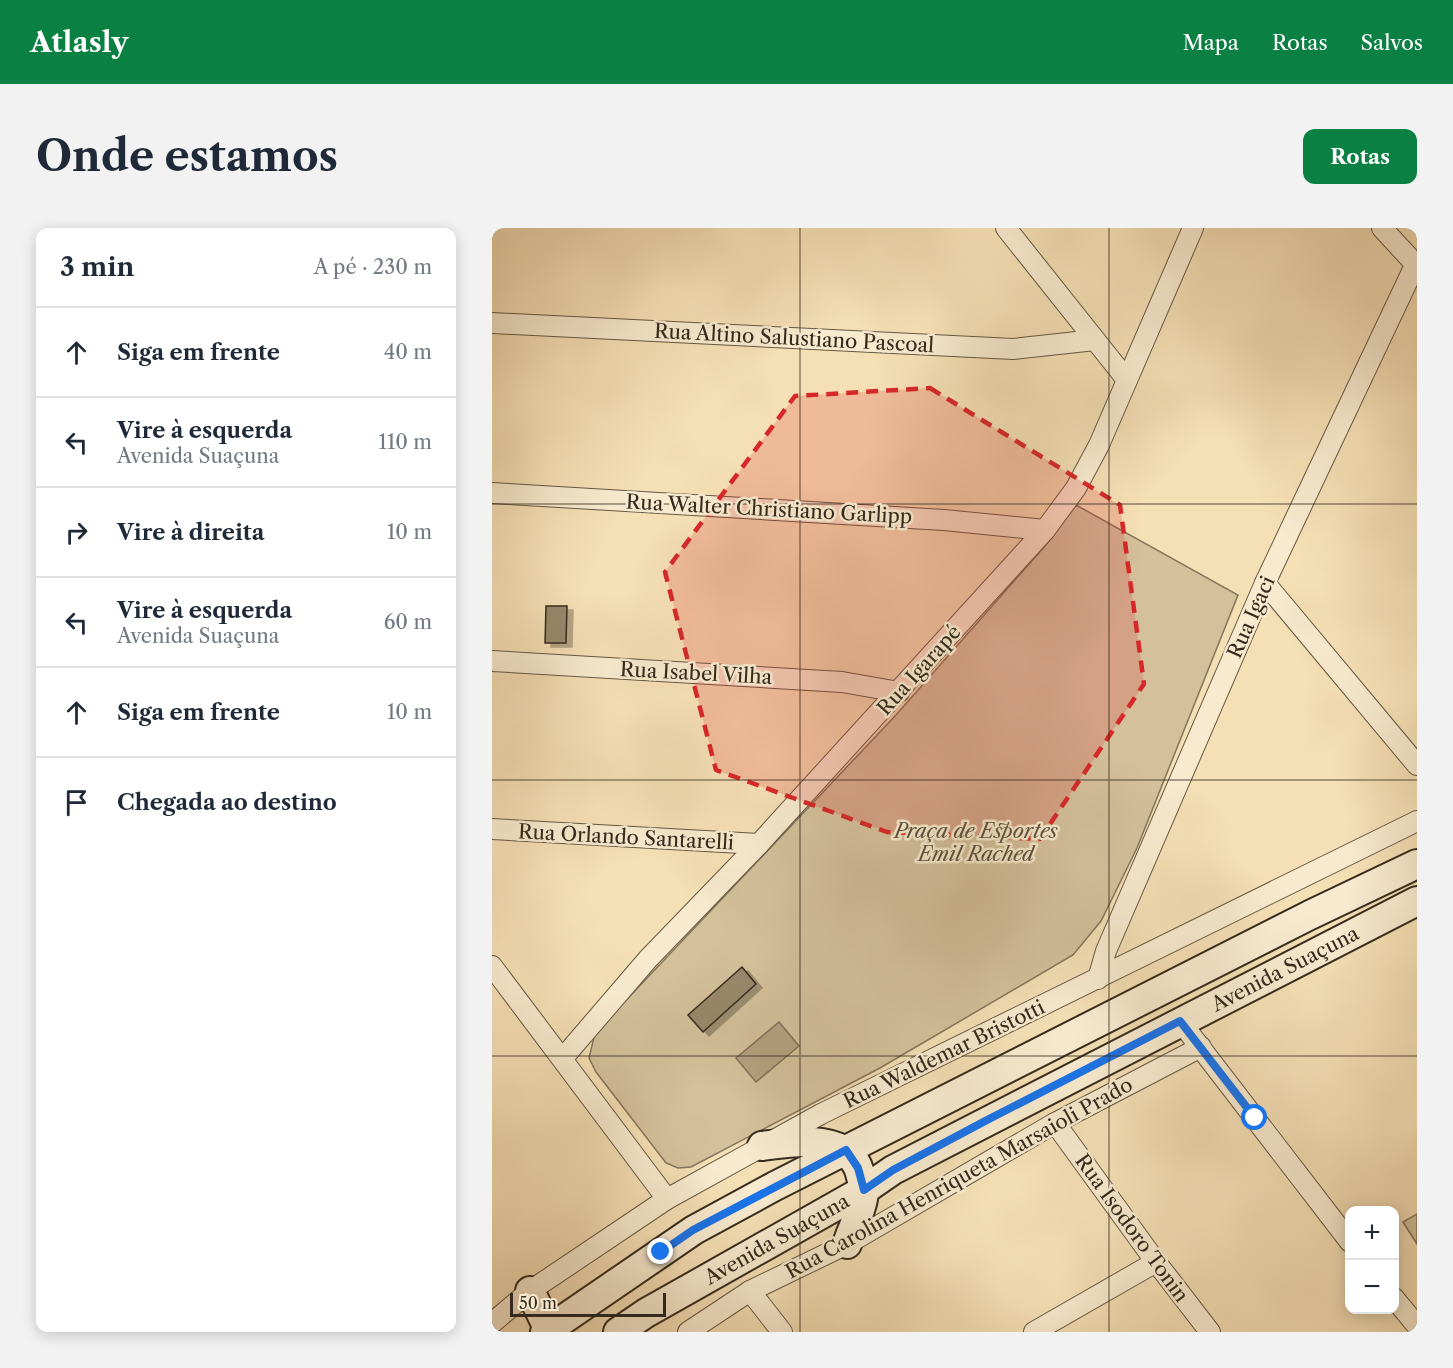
<!DOCTYPE html>
<html lang="pt">
<meta charset="utf-8">
<style>
body{margin:0;font-family:"Libre Caslon Text",serif;background:#f2f2f3;color:#1f2937}
.controls{position:absolute;right:18px;bottom:18px;display:grid;overflow:hidden;border-radius:12px;box-shadow:0 3px 15px #0003}
.controls button{width:54px;height:54px;display:grid;place-items:center;padding:0;border:0;border-bottom:2px solid #e0e1e3;background:#fff;color:#1f2937;font:30px sans-serif}
.scale{position:absolute;left:18px;bottom:15px;width:156px;box-sizing:border-box;padding-left:6px;border:3px solid #352a1d;border-top:0;font-size:16px;line-height:21px;white-space:nowrap;color:#352a1d;-webkit-text-stroke:4px #f8eacf;paint-order:stroke}
.stop{position:absolute;width:18px;height:18px;margin:-14px;border:4px solid #1a73e8;border-radius:50%;background:#fff}
.stop.end{background:#1a73e8;border-color:#fff;box-shadow:0 2px 6px #0008}
.list{margin:0;padding:0;list-style:none}
h2{display:flex;justify-content:space-between;align-items:center;height:78px;margin:0;padding:0 24px;font-size:26px}
h2 small{font-size:20px;font-weight:400;color:#747a83}
.list li{display:grid;grid-template-columns:39px 1fr auto;gap:18px;align-items:center;box-sizing:border-box;height:90px;padding:0 24px;border-top:2px solid #e0e1e3}
.list b{display:block;font-size:22px;white-space:nowrap}
.list p{margin:0;font-size:20px;white-space:nowrap;color:#747a83}
.list em{font-size:20px;font-style:normal;color:#747a83}
.icon{flex:none;width:33px;height:33px;fill:none;stroke:currentColor;stroke-width:2;stroke-linecap:round;stroke-linejoin:round}
.map{position:relative;flex:none;width:925px;height:1104px;overflow:hidden;border-radius:12px}
header{display:flex;align-items:center;gap:36px;box-sizing:border-box;height:84px;padding:0 30px;background:#0b8043;color:#fff}
header strong{font-size:28px}
nav{display:flex;gap:33px;margin-inline-start:auto;font-size:21px}
.intro{display:flex;align-items:center;justify-content:space-between;box-sizing:border-box;height:144px;padding:0 36px}
h1{margin:0;font-size:42px}
.button{padding:15px 27px;border-radius:12px;background:#0b8043;color:#fff;font-size:21px;font-weight:700}
main{display:flex;gap:36px;padding:0 36px}
aside{flex:1;background:#fff;border-radius:12px;box-shadow:0 3px 15px #0003}
.map>svg:first-child{display:block}
.green{fill:#d4c09b;stroke:#84755c;stroke-width:1.5}
.water{fill:#b4a181;stroke:#817159;stroke-width:1.5}
.building{fill:#99886c;stroke:#352a1d;stroke-width:1.5;filter:url(#shadow)}
.lines{fill:none;stroke-linecap:round;stroke-linejoin:round}
.minor-casing{stroke:#655743;stroke-width:22}
.secondary-casing{stroke:#352a1d;stroke-width:32}
.minor{stroke:#f8eacf;stroke-width:20}
.secondary{stroke:#f8eacf;stroke-width:28}
.route{stroke:#1a73e8;stroke-width:8}
.marked{fill:#d62828;fill-opacity:0.2;stroke:#d62828;stroke-width:4.5;stroke-dasharray:12 8;stroke-linejoin:round}
.grid{fill:none;stroke:#352a1d;stroke-width:1.5;stroke-opacity:0.55}
.labels{text-anchor:middle;dominant-baseline:central;stroke-width:5;stroke-linejoin:round;paint-order:stroke}
.street-label{font-size:20px;fill:#352a1d;stroke:#f8eacf}
.park-label{font-size:20px;font-style:italic;fill:#5d503c;stroke:#f8eacf}
</style>
<header>
<strong>Atlasly</strong>
<nav><a>Mapa</a><a>Rotas</a><a>Salvos</a></nav>
</header>
<div class="intro"><h1>Onde estamos</h1><a class="button">Rotas</a></div>
<main>
<aside>
<h2>3 min<small>A pé · 230 m</small></h2>
<ul class="list">
<li><svg class="icon" aria-label="ahead" viewBox="0 0 24 24"><path d="M12 20V5M6 11l6-6 6 6"/></svg><div><b>Siga em frente</b></div><em>40 m</em></li>
<li><svg class="icon" aria-label="left" viewBox="0 0 24 24"><path d="M17 20v-9H6M10 6l-5 5 5 5"/></svg><div><b>Vire à esquerda</b><p>Avenida Suaçuna</p></div><em>110 m</em></li>
<li><svg class="icon" aria-label="right" viewBox="0 0 24 24"><path d="M7 20v-9h11M14 6l5 5-5 5"/></svg><div><b>Vire à direita</b></div><em>10 m</em></li>
<li><svg class="icon" aria-label="left" viewBox="0 0 24 24"><path d="M17 20v-9H6M10 6l-5 5 5 5"/></svg><div><b>Vire à esquerda</b><p>Avenida Suaçuna</p></div><em>60 m</em></li>
<li><svg class="icon" aria-label="ahead" viewBox="0 0 24 24"><path d="M12 20V5M6 11l6-6 6 6"/></svg><div><b>Siga em frente</b></div><em>10 m</em></li>
<li><svg class="icon" aria-label="arrive" viewBox="0 0 24 24"><path d="M6 21V4h12l-3 4 3 4H6"/></svg><div><b>Chegada ao destino</b></div></li>
</ul>
</aside>
<div class="map">
<svg width="925" height="1104" viewBox="0 0 925 1104">
<defs>
<filter id="shadow"><feDropShadow dx="6" dy="4" stdDeviation="0" flood-color="#0004"/></filter>
</defs>
<rect width="100%" height="100%" fill="#f5dfb5"/>
<filter id="stains"><feTurbulence type="fractalNoise" baseFrequency=".00333" numOctaves="4"/><feColorMatrix values="0 0 0 0 .2 0 0 0 0 .09 0 0 0 0 .02 0 0 0 .5 -.17"/></filter>
<radialGradient id="worn" r=".72"><stop offset=".6" stop-color="#630" stop-opacity="0"/><stop offset="1" stop-color="#630" stop-opacity=".3"/></radialGradient>
<g class="green">
<path d="M584,277l162,90 -101,253 -36,73 -28,34 -193,113 -189,99 -13,1 -12,-5 -70,-91 -7,-14 6,-25 301,-318 149,-169z"/>
<path d="M925,986v30l-14,-22z"/>
</g>
<path class="water" d="M287,794l20,24 -43,36 -20,-24z"/>
<g class="building">
<path d="M54,378h21l-1,37h-21z"/>
<path d="M250,739l14,17 -53,48 -15,-17z"/>
</g>
<g class="lines">
<g class="minor-casing">
<g id="minor">
<path d="M514,0l121,152"/>
<path d="M890,0l35,38"/>
<path d="M0,95l521,26 82,-9"/>
<path d="M0,265l452,27 101,10"/>
<path d="M773,355l152,182"/>
<path d="M0,433l350,21 57,10"/>
<path d="M0,601l267,15"/>
<path d="M0,738l175,233"/>
<path d="M606,751l8,-28 159,-368 152,-322"/>
<path d="M688,793l170,221"/>
<path d="M71,830l85,-99 111,-115 286,-314 31,-42 23,-43 94,-217"/>
<path d="M563,895l101,139 54,70"/>
<path d="M258,1063l32,41"/>
<path d="M902,1070l23,28"/>
<path d="M0,1095l38,-32 137,-92 154,-85 596,-293"/>
<path d="M196,1104l62,-41 97,-47 208,-121 146,-76"/>
<path d="M542,1104l122,-70"/>
</g>
</g>
<g class="secondary-casing">
<g id="secondary">
<path d="M270,918c32,-4 87,-14 98,27 1,5 4,12 4,18 -1,18 -12,37 -17,53"/>
<path d="M38,1063l20,41"/>
<path d="M53,1104l149,-102 81,-44 535,-271 107,-51"/>
<path id="s1" d="M126,1104l28,-19 218,-123 29,-20 524,-269"/>
</g>
</g>
<use href="#minor" class="minor"/>
<use href="#secondary" class="secondary"/>
</g>
<g class="lines">
<path class="route" d="M169,1024l32,-22 153,-80 12,18 6,22 29,-20 96,-51 191,-98 75,97"/>
</g>
<path class="marked" d="M438,160l190,117 24,179 -104,155 -153,-7 -171,-62 -51,-198 130,-176z"/>
<path class="grid" d="M308,0v1104M617,0v1104M0,276h925M0,552h925M0,828h925"/>
<g class="labels">
<g class="street-label">
<text transform="translate(302 110) rotate(3)">Rua Altino Salustiano Pascoal</text>
<text transform="translate(277 281) rotate(3)">Rua Walter Christiano Garlipp</text>
<text transform="translate(759 389) rotate(-66)">Rua Igaci</text>
<text transform="translate(427 442) rotate(-48)">Rua Igarapé</text>
<text transform="translate(204 445) rotate(3)">Rua Isabel Vilha</text>
<text transform="translate(134 609) rotate(3)">Rua Orlando Santarelli</text>
<text stroke="none"><textPath href="#s1" startOffset="760">Avenida Suaçuna</textPath></text>
<text transform="translate(452 826) rotate(-26)">Rua Waldemar Bristotti</text>
<text transform="translate(467 950) rotate(-29)">Rua Carolina Henriqueta Marsaioli Prado</text>
<text transform="translate(640 1000) rotate(54)">Rua Isodoro Tonin</text>
<text stroke="none"><textPath href="#s1" startOffset="184">Avenida Suaçuna</textPath></text>
</g>
<g class="park-label">
<text x="484" y="603">Praça de Esportes<tspan x="484" dy="23">Emil Rached</tspan></text>
</g>
</g>
<rect width="100%" height="100%" filter="url(#stains)"/>
<rect width="100%" height="100%" fill="url(#worn)"/>
</svg>
<div class="controls">
<button>+</button>
<button>−</button>
</div>
<div class="scale">50 m</div>
<div class="stop" style="left:763px;top:890px"></div>
<div class="stop end" style="left:169px;top:1024px"></div>
</div>
</main>
